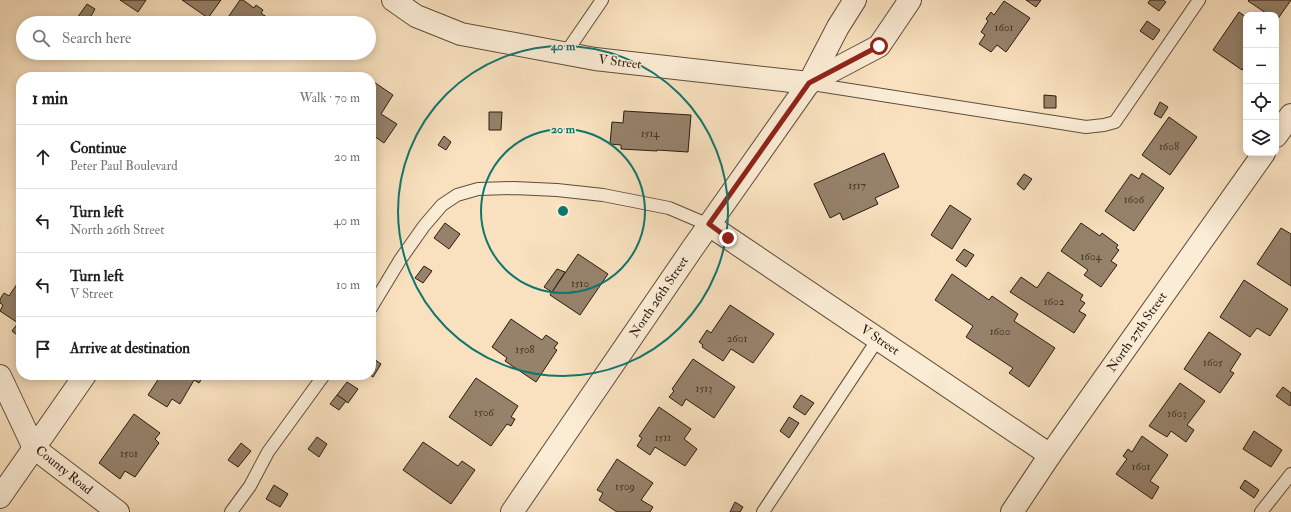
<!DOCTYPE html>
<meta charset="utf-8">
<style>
body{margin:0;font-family:"IM FELL Double Pica",serif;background:#f6f6f6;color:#202124}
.controls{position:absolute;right:12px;top:12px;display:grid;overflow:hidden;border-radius:8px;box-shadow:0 2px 10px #0003}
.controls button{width:36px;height:36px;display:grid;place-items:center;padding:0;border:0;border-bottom:1px solid #e0e0e0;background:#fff;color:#202124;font:20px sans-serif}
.stop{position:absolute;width:12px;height:12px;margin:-9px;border:3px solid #8f2418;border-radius:50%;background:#fff}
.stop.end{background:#8f2418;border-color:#fff;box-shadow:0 1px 4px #0008}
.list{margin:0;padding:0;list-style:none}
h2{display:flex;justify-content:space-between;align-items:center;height:52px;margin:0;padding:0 16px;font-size:17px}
h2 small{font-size:13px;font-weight:400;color:#757577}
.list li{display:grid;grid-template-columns:26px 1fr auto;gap:12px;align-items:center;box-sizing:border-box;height:64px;padding:0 16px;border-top:1px solid #e0e0e0}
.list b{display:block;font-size:15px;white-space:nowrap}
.list p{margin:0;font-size:13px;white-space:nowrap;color:#757577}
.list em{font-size:13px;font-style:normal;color:#757577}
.icon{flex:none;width:22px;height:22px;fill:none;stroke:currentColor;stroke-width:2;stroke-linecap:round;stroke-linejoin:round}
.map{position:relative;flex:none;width:1291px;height:512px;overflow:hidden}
.search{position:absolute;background:#fff;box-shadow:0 2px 10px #0003;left:16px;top:16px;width:360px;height:44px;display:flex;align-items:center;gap:10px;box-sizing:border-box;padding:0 14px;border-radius:22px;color:#757577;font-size:15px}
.panel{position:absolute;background:#fff;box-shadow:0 2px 10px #0003;left:16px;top:72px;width:360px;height:308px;border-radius:16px}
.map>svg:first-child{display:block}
.building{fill:#96826b;stroke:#2a1c0f}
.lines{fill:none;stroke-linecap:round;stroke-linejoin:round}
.service-casing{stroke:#5e4d3b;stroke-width:14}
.minor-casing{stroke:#5e4d3b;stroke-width:24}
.service{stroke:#fbecd5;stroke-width:12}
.minor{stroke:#fbecd5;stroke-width:22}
.route{stroke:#8f2418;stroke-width:5}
.ring{fill:none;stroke:#0f766e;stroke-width:2}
.labels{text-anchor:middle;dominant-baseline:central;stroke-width:3;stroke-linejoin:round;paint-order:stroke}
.number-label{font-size:11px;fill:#453626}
.street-label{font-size:13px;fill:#2a1c0f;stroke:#fbecd5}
.centre{fill:#0f766e;stroke:#fbecd5;stroke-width:2}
.ring-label{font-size:12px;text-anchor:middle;font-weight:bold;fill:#0f766e;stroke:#fbecd5;stroke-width:3;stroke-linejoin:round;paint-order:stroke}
</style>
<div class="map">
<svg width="1291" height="512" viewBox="0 0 1291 512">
<rect width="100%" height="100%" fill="#f9e1bf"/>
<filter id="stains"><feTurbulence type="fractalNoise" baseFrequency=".005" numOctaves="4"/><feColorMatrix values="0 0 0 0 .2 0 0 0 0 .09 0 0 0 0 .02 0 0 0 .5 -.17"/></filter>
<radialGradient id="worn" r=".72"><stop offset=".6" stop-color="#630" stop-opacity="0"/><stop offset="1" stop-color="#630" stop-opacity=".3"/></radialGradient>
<g class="building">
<path d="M120,0h26l-8,12z"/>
<path d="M182,0h39l-13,18z"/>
<path d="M240,0h3l11,8 2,-3 7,5 -2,3 11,8 -1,2h-47z"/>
<path d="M1026,0h15l-5,7z"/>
<path d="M1150,0h13l3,2 -7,9 -11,-8z"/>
<path d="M1249,0h42l-14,20h-1v-5h-7l-21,-14z"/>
<path d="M1004,1l26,17 -24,34 -9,-7 -6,7 -12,-8 6,-9 -4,-3 7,-11 -2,-2 5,-7 3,3z"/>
<path d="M87,4l8,5 -8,14h-2l-8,-5z"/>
<path d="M1239,12l7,5v47l-4,6 -29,-20z"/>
<path d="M1147,21l13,9 -7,10 -13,-9z"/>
<path d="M371,80l22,15 -12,19 16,10 -13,19 -13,-9z"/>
<path d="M1044,95l12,1v12h-12z"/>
<path d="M1160,102l8,5 -7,11 -7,-4z"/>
<path d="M624,111l67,4 -3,37 -31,-2v1l-36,-2v-4l-11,-1 2,-22 11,1z"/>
<path d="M489,112h13l-1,18h-12z"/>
<path d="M1169,117l28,20 -27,38 -28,-20z"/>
<path d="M444,136l7,6 -5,8 -8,-5z"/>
<path d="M884,153l15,34 -24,11 3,6 -35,16 -3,-7 -10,5 -16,-34z"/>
<path d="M1142,173l22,15 -30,43 -29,-20 26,-37 8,5z"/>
<path d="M1024,174l8,5 -8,11 -7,-6z"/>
<path d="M950,205l21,14 -19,30 -21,-14z"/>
<path d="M445,223l15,11 -11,15 -15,-11z"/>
<path d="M1081,223l19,13 2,-3 16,12 -2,3 3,2 -8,11 6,4 -16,22 -17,-12 4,-5 -27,-19z"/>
<path d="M1281,228l10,6v52l-34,-22z"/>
<path d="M964,249l10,6 -8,12 -10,-7z"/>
<path d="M578,254l30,20 -28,41 -30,-20z"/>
<path d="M424,266l8,5 -9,12 -8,-5z"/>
<path d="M557,269l8,3 -13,20 -8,-5z"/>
<path d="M1048,272l35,23 -3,5 5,3 -6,8 7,4 -12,18 -64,-41 11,-15 16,11z"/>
<path d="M952,274l37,26 3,-4 26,18 -4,7 41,27 -26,39 -20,-14 4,-5 -47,-31 7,-11 -38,-26z"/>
<path d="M21,278v60l-9,-7 6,-8 -18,-12 3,-6 -3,-2v-4l4,-6 5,3z"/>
<path d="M1244,280l44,29 -18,27 -13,-8 -7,9 -30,-20z"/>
<path d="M730,305l44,29 -21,29 -22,-14 -8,12 -21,-14 1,-2 -4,-3 8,-12 4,3z"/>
<path d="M511,319l31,21 4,-5 12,8 -4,5 3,2 -21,32 -31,-21 2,-3 -15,-11z"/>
<path d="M1209,332l32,22 -11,17 4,2 -14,20 -36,-24z"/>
<path d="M374,359l7,5 -8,13 -3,-2 1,-12z"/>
<path d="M693,359l42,28 -21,31 -28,-19 -4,7 -13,-9 5,-6 -2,-2z"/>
<path d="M161,375h39l3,2 -4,6 -5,-3 -14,24 -8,-5 -5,8 -19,-12z"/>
<path d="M476,378l42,28 -7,11 4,2 -4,7 -4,-2 -16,22 -42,-29z"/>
<path d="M347,382l11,7 -10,14 -11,-8z"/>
<path d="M1180,383l25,18 -18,24 7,5 -8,12 -15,-11 -4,6 -18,-11z"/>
<path d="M1283,387l8,6v11l-1,2 -14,-10z"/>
<path d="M337,395l9,6 -7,9 -9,-6z"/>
<path d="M801,395l13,8 -9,12 -12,-8z"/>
<path d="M659,407l32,22 -7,10 13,10 -12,17 -30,-19 -5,8 -13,-9 5,-8 -3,-2z"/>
<path d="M134,414l26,19 -5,6 4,4 -24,34 -10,-6 -5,8 -21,-16z"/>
<path d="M789,417l10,6 -10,15 -9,-7z"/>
<path d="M1254,431l28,19 -11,17 -28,-18z"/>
<path d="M1142,436l26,19 -18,26 9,6 -7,12 -36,-25 11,-15 -4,-3 5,-7 4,3z"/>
<path d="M317,437l10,7 -8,13 -11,-8z"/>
<path d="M423,442l35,24 4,-5 13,9 -24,34 -48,-34z"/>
<path d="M241,443l10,8 -13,16 -10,-7z"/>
<path d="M617,459l36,24 -12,17 12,7 -3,5h-33l-18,-12 4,-7 -6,-3z"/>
<path d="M1245,480l14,10 -5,8 -14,-10z"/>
<path d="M274,485l14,9 -8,13 -14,-8z"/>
<path d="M735,502l8,5 -3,5h-10z"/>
</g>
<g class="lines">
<g class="service-casing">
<g id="service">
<path d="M565,54l37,-54"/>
<path d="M812,84l274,43 18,-2 11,-3 84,-122"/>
<path d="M371,308l29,-48 24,-34 18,-21 15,-10 21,-6 36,-1 43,2 46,5 66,13 40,17"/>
<path d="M231,512l19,-26 18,-34 56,-77"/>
<path d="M763,512l115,-173"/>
<path d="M1261,512l30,-38"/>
</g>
</g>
<g class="minor-casing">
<g id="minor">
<path d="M393,0l23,16 45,18 134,25 214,24"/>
<path d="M809,83l70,-37 31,-46"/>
<path d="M1276,136l15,-21"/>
<path d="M709,225l341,230"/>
<path d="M0,376l34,72 84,64"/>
<path d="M0,497l85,-122"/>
<path d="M512,512l180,-263 117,-166 29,-56 17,-27"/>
<path d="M1012,512l38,-57 214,-302"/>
</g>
</g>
<use href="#service" class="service"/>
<use href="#minor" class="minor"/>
</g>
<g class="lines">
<path class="route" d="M728,238l-19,-14 100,-141 70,-37"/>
</g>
<g class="ring">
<circle cx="563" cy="211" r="82"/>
<circle cx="563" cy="211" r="165"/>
</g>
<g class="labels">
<g class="number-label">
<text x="1004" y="27">1601</text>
<text x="650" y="133">1514</text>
<text x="1169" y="146">1608</text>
<text x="857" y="185">1517</text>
<text x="1134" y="199">1606</text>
<text x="1091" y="256">1604</text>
<text x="580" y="283">1510</text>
<text x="1054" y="301">1602</text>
<text x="1000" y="331">1600</text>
<text x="737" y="338">2601</text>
<text x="525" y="349">1508</text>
<text x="1213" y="362">1605</text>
<text x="704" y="388">1513</text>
<text x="484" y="412">1506</text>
<text x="1177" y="413">1603</text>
<text x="663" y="437">1511</text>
<text x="129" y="453">1501</text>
<text x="1141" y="466">1601</text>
<text x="625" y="486">1509</text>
</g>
<g class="street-label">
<text transform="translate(620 62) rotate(7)">V Street</text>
<text transform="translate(659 297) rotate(-56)">North 26th Street</text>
<text transform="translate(1137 332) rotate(-55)">North 27th Street</text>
<text transform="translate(880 340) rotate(34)">V Street</text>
<text transform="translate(64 470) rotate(39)">County Road</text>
</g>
</g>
<circle cx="563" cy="211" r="6" class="centre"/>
<g class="ring-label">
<text x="563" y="50">40 m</text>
<text x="563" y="133">20 m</text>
</g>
<rect width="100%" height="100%" filter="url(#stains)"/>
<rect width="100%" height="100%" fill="url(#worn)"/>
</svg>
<div class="controls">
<button>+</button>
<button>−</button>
<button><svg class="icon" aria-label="locate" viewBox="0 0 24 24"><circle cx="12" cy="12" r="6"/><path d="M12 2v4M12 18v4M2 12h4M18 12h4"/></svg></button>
<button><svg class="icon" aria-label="layers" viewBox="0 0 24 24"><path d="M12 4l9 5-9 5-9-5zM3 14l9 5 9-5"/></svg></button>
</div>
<div class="stop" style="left:879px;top:46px"></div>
<div class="stop end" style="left:728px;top:238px"></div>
<div class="search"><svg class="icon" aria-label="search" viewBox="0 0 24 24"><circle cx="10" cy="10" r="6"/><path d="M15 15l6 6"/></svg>Search here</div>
<section class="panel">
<h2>1 min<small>Walk · 70 m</small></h2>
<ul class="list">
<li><svg class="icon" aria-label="ahead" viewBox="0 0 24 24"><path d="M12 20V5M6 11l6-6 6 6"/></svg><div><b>Continue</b><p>Peter Paul Boulevard</p></div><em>20 m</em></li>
<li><svg class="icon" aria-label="left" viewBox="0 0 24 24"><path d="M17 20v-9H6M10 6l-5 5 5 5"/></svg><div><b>Turn left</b><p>North 26th Street</p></div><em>40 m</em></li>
<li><svg class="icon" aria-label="left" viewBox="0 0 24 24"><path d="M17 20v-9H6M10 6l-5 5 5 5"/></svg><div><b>Turn left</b><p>V Street</p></div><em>10 m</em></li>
<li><svg class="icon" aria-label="arrive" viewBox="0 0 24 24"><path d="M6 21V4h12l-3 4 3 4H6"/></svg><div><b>Arrive at destination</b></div></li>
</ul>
</section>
</div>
